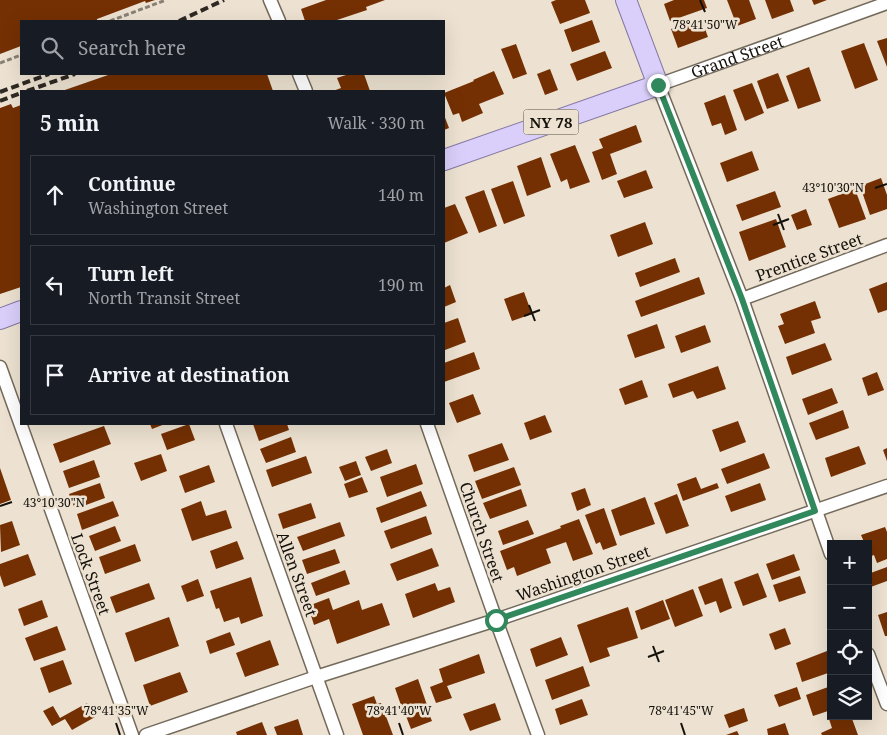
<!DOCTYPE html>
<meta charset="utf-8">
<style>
body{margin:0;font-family:"Noto Serif",serif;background:#242831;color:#f1f3f6}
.controls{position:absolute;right:15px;bottom:15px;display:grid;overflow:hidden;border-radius:0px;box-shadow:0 5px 20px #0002}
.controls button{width:45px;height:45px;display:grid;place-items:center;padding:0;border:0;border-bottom:1px solid #363941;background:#171b24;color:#f1f3f6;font:25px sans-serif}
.stop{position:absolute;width:15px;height:15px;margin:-11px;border:4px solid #31885c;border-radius:50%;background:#fff}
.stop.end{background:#31885c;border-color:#fff;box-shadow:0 1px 5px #0008}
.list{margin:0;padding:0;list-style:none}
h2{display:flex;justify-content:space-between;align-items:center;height:65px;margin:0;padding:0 20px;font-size:21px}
h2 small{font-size:16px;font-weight:400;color:#9ea1a6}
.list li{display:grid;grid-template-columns:32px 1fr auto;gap:15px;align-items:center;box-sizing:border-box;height:80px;margin:0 10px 10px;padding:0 10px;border:1px solid #363941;border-radius:0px}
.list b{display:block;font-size:19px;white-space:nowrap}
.list p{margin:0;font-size:16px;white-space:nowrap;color:#9ea1a6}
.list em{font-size:16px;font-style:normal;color:#9ea1a6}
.icon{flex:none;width:28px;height:28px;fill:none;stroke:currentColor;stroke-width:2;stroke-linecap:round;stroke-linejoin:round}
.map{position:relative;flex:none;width:887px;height:735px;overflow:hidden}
.search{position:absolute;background:#171b24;box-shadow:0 5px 20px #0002;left:20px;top:20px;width:425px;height:55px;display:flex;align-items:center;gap:12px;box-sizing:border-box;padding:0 18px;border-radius:0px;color:#9ea1a6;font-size:19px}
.panel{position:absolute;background:#171b24;box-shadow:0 5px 20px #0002;left:20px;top:90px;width:425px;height:335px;border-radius:0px}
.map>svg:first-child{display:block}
.building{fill:#743003}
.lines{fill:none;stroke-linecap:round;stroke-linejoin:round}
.street-casing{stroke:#746a5b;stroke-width:15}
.primary-casing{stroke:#8477a3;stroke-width:22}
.path{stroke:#888075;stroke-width:3;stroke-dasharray:5 2.5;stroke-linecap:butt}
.street{stroke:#fff;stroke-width:12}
.primary{stroke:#d9cffa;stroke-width:20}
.rail{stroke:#2e2922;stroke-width:4;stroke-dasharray:8 4;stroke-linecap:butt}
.route{stroke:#31885c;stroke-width:6}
.ticks{fill:none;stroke:#14100a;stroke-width:2}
.labels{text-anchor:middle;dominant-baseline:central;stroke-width:5;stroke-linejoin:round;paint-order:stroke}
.shield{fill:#ede2d1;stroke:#554f46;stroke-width:1}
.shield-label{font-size:15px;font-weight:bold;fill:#14100a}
.street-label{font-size:16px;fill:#14100a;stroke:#ede2d1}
.ticks-label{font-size:12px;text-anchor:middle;fill:#14100a;stroke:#ede2d1;stroke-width:5;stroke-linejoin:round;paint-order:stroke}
</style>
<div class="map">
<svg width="887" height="735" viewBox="0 0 887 735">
<rect width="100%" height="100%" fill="#ede2d1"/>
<g class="building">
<path d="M0,0h155l-9,3 -1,-2 -48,18v2h-76v25l-21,8z"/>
<path d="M326,0h59l-19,7 1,3 -33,11h-29l-4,-12z"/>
<path d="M556,0h29l5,13 -30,11 -9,-22z"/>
<path d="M674,0h30l3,8 -37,13 -6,-17z"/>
<path d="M727,0h22l7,19 -19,7z"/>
<path d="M765,0h25l4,11 -22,8z"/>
<path d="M812,0h15l-13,5z"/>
<path d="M701,18l7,19 -30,11 -7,-19z"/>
<path d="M592,20l8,22 -28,10 -8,-22z"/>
<path d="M887,38v29l-10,-26z"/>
<path d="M864,43l14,37 -23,9 -14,-38z"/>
<path d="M516,44l11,30 -14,5 -12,-30z"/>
<path d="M605,51l7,17 -35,13 -7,-17z"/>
<path d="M809,67l12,34 -23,8 -12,-33z"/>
<path d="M550,69l8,21 -13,5 -8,-21z"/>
<path d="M494,71l10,23 -25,10 4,9 -21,9 -3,-9 -6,2 -9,-22 30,-12 -1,-1z"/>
<path d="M778,73l11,28 -22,8 -10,-28z"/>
<path d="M111,74h156l6,17h-211z"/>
<path d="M349,74h15l6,17h-37l8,-3 -4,-10z"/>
<path d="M752,83l12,30 -19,8 -12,-31z"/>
<path d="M725,95l12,35 -12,5 -4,-12 -9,3 -8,-23z"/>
<path d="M11,104l2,4 8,-3v182l-21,7v-186z"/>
<path d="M444,115l5,13 -5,2z"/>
<path d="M636,125l6,17 -32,12 7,20 -15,6 -10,-28 11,-4 -4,-9z"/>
<path d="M575,145l15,37 -20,7 -3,-10 -6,3 -11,-28z"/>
<path d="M752,151l7,19 -32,12 -7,-19z"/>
<path d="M541,157l10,30 -24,9 -10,-30z"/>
<path d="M646,170l7,18 -29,10 -7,-17z"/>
<path d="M881,178l6,17v14l-17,6 -10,-29z"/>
<path d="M513,181l12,35 -21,8 -13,-35z"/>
<path d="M855,189l11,30 -27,9 -11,-29z"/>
<path d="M484,190l13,36 -18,7 -14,-36z"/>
<path d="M775,191l6,16 -39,14 -6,-16z"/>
<path d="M455,204l13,29 -24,10v-35z"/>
<path d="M806,209l6,16 -15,5 -6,-15z"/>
<path d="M776,219l10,28 -37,14 -10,-29z"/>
<path d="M645,222l8,22 -35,13 -8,-22z"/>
<path d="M675,258l5,14 -40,15 -5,-14z"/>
<path d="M699,277l6,17 -64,23 -6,-16z"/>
<path d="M887,282v28l-9,3 -9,-24z"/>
<path d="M450,285l6,17 -12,5v-19z"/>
<path d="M524,292l8,22 -20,7 -8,-22z"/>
<path d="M815,301l6,17 -10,3 4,12 -30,11 -7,-18 6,-2 -4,-10z"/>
<path d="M458,318l8,24 -21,8 -1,-27z"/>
<path d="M657,324l8,24 -30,10 -8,-23z"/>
<path d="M705,325l6,17 -30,11 -6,-17z"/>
<path d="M825,343l7,17 -40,15 -6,-18z"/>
<path d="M474,352l6,17 -36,13v-19z"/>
<path d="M718,366l8,23 -29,10 -4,-8 -20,7 -5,-14z"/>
<path d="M877,372l7,18 -16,6 -6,-18z"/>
<path d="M642,380l6,17 -23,8 -6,-16z"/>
<path d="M832,388l6,15 -30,12 -6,-16z"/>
<path d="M473,394l8,20 -24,9 -8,-20z"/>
<path d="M843,410l6,18 -33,12 -7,-17z"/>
<path d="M545,415l7,17 -22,8 -6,-17z"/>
<path d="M738,421l8,21 -26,10 -8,-22z"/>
<path d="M150,424h15l-13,5z"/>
<path d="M189,424l6,16 -28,10 -6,-16z"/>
<path d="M253,424h34l2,6 -30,11z"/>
<path d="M104,426l7,18 -51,19 -7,-19z"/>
<path d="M291,437l5,15 -30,11 -6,-14z"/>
<path d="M502,443l7,17 -35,12 -6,-17z"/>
<path d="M859,446l7,18 -35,13 -6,-19z"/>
<path d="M887,448v13l-4,-11z"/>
<path d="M387,449l5,14 -21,8 -6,-14z"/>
<path d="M764,453l6,15 -43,16 -6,-15z"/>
<path d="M161,454l6,17 -26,10 -7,-18z"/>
<path d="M306,456l6,17 -40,14 -6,-17z"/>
<path d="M94,460l6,17 -31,11 -6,-17z"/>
<path d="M356,461l5,14 -16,6 -6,-14z"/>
<path d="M416,464l7,20 -36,13 -7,-20z"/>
<path d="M209,465l6,17 -30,11 -6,-17z"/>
<path d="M514,467l7,18 -39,14 -7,-18z"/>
<path d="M0,468l11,32 -11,4z"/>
<path d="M362,477l6,15 -19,6 -5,-14z"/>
<path d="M696,477l5,12 16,-6 2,5 -36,13 -6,-17z"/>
<path d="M100,483l5,15 -30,11 -6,-15z"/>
<path d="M760,483l6,17 -35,12 -6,-16z"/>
<path d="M585,488l6,17 -14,6 -6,-18z"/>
<path d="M521,489l6,17 -37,13 -7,-16z"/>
<path d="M421,491l6,15 -46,17 -5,-15z"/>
<path d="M677,494l12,32 -23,8 -12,-31z"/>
<path d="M645,497l10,27 -35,12 -9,-26z"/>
<path d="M113,501l6,15 -37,14 -5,-16z"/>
<path d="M201,501l5,15 20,-6 6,18 -40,13 -11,-32z"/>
<path d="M311,503l5,15 -33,11 -5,-15z"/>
<path d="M604,508l13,37 -14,5 -3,-8 -4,2 -11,-29z"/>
<path d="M426,516l6,18 -41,15 -7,-18z"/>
<path d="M579,519l14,35 -20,7 -7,-19 -20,7 5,14 -34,13 -3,-9 -7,3 -7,-19 61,-23 -1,-2z"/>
<path d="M528,520l6,14 -31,11 -5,-14z"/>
<path d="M12,521l8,24 -19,7 -1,-27z"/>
<path d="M340,522l5,14 -42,15 -6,-14z"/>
<path d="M115,526l6,15 -26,10 -6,-15z"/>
<path d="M885,527l2,5v27l-10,4 -3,-8 -5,2 -1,-13h-3l-4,-9z"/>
<path d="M237,541l7,18 -28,10 -6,-18z"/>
<path d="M135,544l6,17 -36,13 -6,-17z"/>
<path d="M432,548l7,18 -42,15 -7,-17z"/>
<path d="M335,549l5,14 -33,11 -5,-14z"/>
<path d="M28,554l8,21 -32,12 -4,-12v-11z"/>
<path d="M794,554l6,16 -28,10 -6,-16z"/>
<path d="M887,567v14l-19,7v-14z"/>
<path d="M345,570l5,14 -34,12 -5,-13z"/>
<path d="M758,573l9,24 -24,9 -9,-24z"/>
<path d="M800,576l6,17 -27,9 -6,-17z"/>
<path d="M251,577l12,39 -22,8 -2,-7 -15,5 -5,-14 -3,1 -6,-18z"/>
<path d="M722,578l10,30 -12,5 -4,-12 -11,4 -7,-18z"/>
<path d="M198,579l6,17 -17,6 -6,-16z"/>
<path d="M149,583l6,16 -39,14 -6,-16z"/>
<path d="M435,583l3,8 12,-4 5,15 -42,16 -8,-24z"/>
<path d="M693,589l10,27 -28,11 -10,-27z"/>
<path d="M329,598l4,12 26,-10 3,10 20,-7 8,22 -53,19 -8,-25 -15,6 -6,-19z"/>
<path d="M42,600l6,17 -24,9 -6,-17z"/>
<path d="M663,600l7,19 -29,11 -6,-19z"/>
<path d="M628,607l10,31 -31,10 3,8 -20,7 -13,-38z"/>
<path d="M887,612v24h-2l-7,-21z"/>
<path d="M169,617l10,29 -44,16 -10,-29z"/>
<path d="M57,626l9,24 -32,11 -9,-23z"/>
<path d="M785,628l6,16 -16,6 -6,-16z"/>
<path d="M230,632l5,13 -25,9 -4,-13z"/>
<path d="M561,637l7,18 -32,12 -6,-18z"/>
<path d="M270,640l9,25 -34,12 -9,-24z"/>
<path d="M827,651l4,10v11l-29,10 -6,-19z"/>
<path d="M479,654l6,19 -38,13 5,12 -16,5 -6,-16 13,-5 -4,-13z"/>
<path d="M63,660l9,24 -23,9 -9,-25z"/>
<path d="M583,666l7,20 -38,14 -7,-20z"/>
<path d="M180,672l8,20 -38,14 -7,-21z"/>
<path d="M418,679l9,26 -23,9 -9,-26z"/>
<path d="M831,686v24l-18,6 -7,-21z"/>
<path d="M797,687l4,12 -22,8 -5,-12z"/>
<path d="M374,696l3,8 4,-1 12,32h-30l-11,-31z"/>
<path d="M582,699l6,16 -28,10 -5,-16z"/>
<path d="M87,703l8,14 -23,13 -7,-11 -13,7 -9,-15 10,-5 7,12z"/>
<path d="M495,703l6,17 -31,11 -7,-17z"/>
<path d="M744,708l4,13 -19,7 -5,-13z"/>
<path d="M427,709l5,12 -21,8 -5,-13z"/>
<path d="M836,716h15l7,19h-36l-1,-2 11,-5 -3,-9z"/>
<path d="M298,719l5,16h-26l-3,-8z"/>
<path d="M262,722l5,13h-30l-1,-3z"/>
<path d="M785,723l4,12h-21l-1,-6z"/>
<path d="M737,731l2,4h-13z"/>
</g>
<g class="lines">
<g class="street-casing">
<g id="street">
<path d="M270,0l9,21"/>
<path d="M299,74l7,17"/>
<path d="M742,299l145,-54"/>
<path d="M0,367l132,368"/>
<path d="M226,424l111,311"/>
<path d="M427,424l69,196 42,115"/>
<path id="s1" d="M831,554l-89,-255 -84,-214 229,-82"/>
<path d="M868,654l19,50"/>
<path d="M146,735l170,-58 180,-57 391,-134"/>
</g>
</g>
<g class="primary-casing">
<g id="primary">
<path d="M444,160l214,-75 -32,-85"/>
<path d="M0,319l21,-8"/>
</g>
</g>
<g class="path">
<path d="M110,21l56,-21"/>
<path d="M0,63l21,-8"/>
</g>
<use href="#street" class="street"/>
<use href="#primary" class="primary"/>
<g class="rail">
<path d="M179,21l45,-21"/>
<path d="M27,91l48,-17"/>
<path d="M0,92l49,-18"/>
<path d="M0,101l21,-8"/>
</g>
</g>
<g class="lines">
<path class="route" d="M496,620l319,-109 -73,-212 -84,-214"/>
</g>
<path class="ticks" d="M700,0l5,12M875,188l12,-4M778,214l6,16M773,225l16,-6M529,305l6,16M524,316l16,-6M0,506l12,-4M653,646l6,16M648,657l16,-6M116,723l4,12M399,723l4,12M681,723l4,12"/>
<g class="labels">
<rect class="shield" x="523.5" y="109.5" width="55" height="25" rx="4"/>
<g class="shield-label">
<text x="551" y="122">NY 78</text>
</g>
<g class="street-label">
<text stroke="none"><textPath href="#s1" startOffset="584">Grand Street</textPath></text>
<text transform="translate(809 257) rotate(-20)">Prentice Street</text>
<text transform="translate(482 532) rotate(71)">Church Street</text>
<text transform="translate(583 573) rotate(-19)">Washington Street</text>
<text transform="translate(91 574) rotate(70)">Lock Street</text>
<text transform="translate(297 574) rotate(70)">Allen Street</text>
</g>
</g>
<g class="ticks-label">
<text x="705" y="29">78°41'50"W</text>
<text x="833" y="192">43°10'30"N</text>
<text x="54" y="507">43°10'30"N</text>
<text x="116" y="715">78°41'35"W</text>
<text x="399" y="715">78°41'40"W</text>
<text x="681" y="715">78°41'45"W</text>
</g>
</svg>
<div class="controls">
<button>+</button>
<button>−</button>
<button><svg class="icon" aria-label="locate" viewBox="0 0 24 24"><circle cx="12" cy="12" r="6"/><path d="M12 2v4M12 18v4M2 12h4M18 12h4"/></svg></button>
<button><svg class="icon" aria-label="layers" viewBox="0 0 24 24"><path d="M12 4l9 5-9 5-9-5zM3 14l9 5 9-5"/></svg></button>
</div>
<div class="stop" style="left:496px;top:620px"></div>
<div class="stop end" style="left:658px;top:85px"></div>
<div class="search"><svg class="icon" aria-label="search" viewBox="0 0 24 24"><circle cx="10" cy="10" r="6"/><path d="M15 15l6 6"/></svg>Search here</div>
<section class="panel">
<h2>5 min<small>Walk · 330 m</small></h2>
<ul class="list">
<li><svg class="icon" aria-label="ahead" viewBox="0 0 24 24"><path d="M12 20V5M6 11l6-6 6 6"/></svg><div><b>Continue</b><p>Washington Street</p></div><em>140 m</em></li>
<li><svg class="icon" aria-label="left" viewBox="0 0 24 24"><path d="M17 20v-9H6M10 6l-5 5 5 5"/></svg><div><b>Turn left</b><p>North Transit Street</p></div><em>190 m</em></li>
<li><svg class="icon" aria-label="arrive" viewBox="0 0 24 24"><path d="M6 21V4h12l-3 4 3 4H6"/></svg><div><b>Arrive at destination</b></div></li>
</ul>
</section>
</div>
